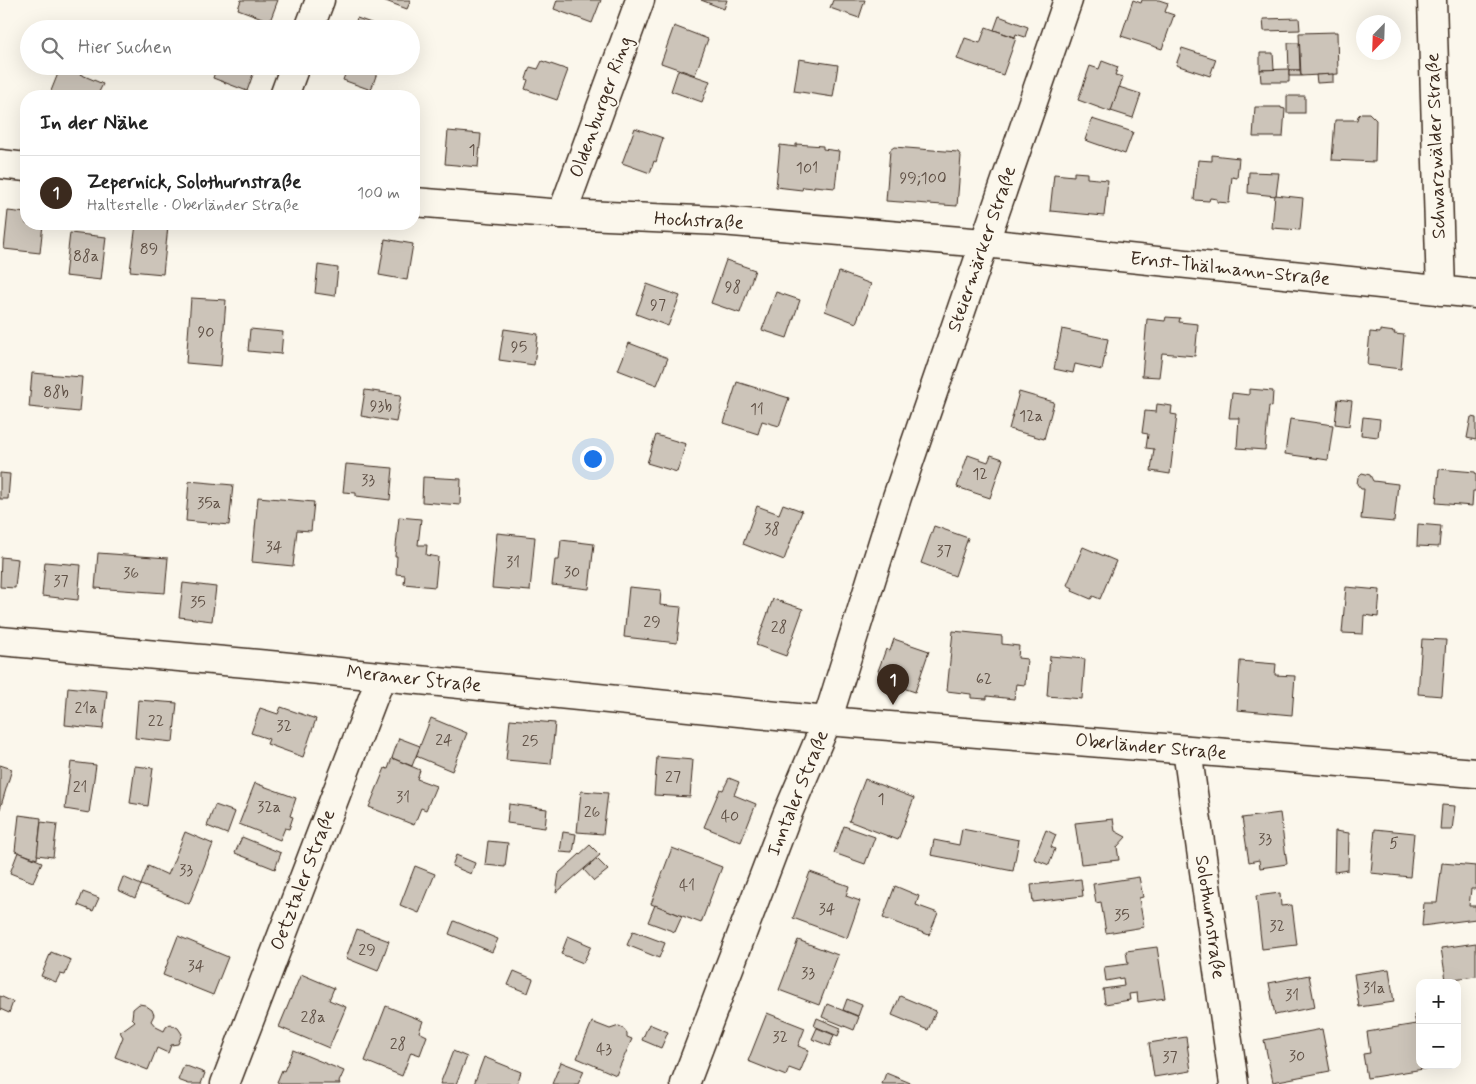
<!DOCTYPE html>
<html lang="de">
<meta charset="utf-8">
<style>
body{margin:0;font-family:Mynerve,sans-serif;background:#f6f6f6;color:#222}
.controls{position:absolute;right:15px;bottom:15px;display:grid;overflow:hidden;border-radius:10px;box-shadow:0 5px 20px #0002}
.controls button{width:45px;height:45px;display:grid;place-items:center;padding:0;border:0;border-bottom:1px solid #e0e0e0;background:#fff;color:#222;font:25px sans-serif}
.compass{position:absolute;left:1356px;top:15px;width:45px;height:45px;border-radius:50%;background:#fff;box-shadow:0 5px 20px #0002;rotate:203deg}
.you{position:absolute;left:592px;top:458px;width:18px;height:18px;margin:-12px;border:4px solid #fff;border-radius:50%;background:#1a73e8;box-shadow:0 0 0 8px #1a73e833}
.badge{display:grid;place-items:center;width:32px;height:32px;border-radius:50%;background:#3b2a1e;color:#fff;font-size:16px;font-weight:700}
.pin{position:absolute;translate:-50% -41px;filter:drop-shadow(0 1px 2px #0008)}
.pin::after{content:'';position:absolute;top:26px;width:18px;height:15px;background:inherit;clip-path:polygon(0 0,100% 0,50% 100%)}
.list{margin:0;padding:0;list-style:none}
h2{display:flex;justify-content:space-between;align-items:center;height:65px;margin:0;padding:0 20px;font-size:21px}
h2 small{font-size:16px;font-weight:400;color:#767676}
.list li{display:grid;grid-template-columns:32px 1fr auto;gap:15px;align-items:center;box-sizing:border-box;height:75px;padding:0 20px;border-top:1px solid #e0e0e0}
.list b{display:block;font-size:19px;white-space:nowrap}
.list p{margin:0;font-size:16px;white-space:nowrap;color:#767676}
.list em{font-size:16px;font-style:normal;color:#767676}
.icon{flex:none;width:28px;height:28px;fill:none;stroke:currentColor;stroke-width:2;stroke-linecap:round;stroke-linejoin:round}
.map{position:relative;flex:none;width:1476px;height:1084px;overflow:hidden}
.search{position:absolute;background:#fff;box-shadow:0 5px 20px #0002;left:20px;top:20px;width:400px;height:55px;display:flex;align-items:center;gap:12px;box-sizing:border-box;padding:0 18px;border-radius:28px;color:#767676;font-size:19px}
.panel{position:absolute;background:#fff;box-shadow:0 5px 20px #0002;left:20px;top:90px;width:400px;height:140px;border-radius:20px}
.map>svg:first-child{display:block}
.building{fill:#ccc4b9;stroke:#3b2a1e}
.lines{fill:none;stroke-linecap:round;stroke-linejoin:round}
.minor-casing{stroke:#3b2a1e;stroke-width:31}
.minor{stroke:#fbf7ec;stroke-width:28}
.labels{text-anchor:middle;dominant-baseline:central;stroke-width:4;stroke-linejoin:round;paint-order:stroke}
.number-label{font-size:16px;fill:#5f5045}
.street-label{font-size:19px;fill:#3b2a1e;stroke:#fbf7ec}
</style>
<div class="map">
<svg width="1476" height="1084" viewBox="0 0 1476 1084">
<rect width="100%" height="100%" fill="#fbf7ec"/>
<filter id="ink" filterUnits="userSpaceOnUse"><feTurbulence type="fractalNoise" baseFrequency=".02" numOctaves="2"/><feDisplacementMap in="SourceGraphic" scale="10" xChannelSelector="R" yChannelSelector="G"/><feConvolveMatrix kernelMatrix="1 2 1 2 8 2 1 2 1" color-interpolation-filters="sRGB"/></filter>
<g filter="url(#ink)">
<g class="building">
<path d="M241,0h37l-8,21 -32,-12z"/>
<path d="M383,0h28l-4,9z"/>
<path d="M557,0h44l-9,23 -38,-14z"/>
<path d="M701,0h26l-3,9z"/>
<path d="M833,0h32l-6,18 -29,-10z"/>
<path d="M1133,0l8,3 1,-3h17l9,3 -3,9 9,3 -12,34 -41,-13z"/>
<path d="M999,16l29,11 -3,10 -9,-3 -1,3 -21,-7z"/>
<path d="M357,18l28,10v1h-32z"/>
<path d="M1299,18l1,12 -36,1 -1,-12z"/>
<path d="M674,26l34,13 -13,36 -34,-12z"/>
<path d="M986,27l30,11 -13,37 -46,-16 8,-21 15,5z"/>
<path d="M1337,32l1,42 -37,2 -2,-43z"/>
<path d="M1288,43h11l1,27h-11z"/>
<path d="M1182,48l34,11 -6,17 -34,-11z"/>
<path d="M1260,53h13l1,17h-14z"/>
<path d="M799,59l39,6 -5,32 -39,-6z"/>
<path d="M542,61l26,9 -11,30 -32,-11 3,-9 -2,-1 4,-12 8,2z"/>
<path d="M1102,61l16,6 -3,8 8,2 -12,35 -33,-12 12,-34 9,3z"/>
<path d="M61,66l42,18 -6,12h-48z"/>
<path d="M217,66h39l-9,25 -34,-13z"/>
<path d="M348,66h19l11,4 -7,20 -28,-10z"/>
<path d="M1289,69v13h-28l-1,-12z"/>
<path d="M678,70l32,11 -8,21 -31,-11z"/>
<path d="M1289,70h11l1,6h-12z"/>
<path d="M1333,74v8l-16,1 -1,-8z"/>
<path d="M1119,87l22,7 -8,24 -22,-7z"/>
<rect x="1287" y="96" width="18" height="17"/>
<path d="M1255,107h26v1l4,1 -2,28h-30z"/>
<path d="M1361,113h8l7,7 -1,42 -43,-2 3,-40h22l1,-4z"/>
<path d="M1092,119l41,13 -8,22 -40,-14z"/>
<path d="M635,128l28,10 -7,24 -2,-1 -4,12 -28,-10z"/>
<path d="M448,131l33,3 -3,33 -33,-3z"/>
<path d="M796,144l27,2v3l16,2 -4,37 -21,-2v2l-11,-1 -1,3 -26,-3 4,-42 16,2z"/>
<path d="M894,147l64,5 3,4 -4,50 -71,-5 4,-51z"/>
<path d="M1212,155l27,3 -2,20 -5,-1 -3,26 -12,-1v-3l-7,-1 -1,3 -15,-1 4,-40 14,1z"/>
<path d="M1074,172l13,1v5l21,2 -4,36 -54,-5 4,-37 20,2z"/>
<path d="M1249,172l30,1 -3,23 -28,-3z"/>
<path d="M1275,195l28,3 -3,32 -28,-2z"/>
<path d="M8,211l18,2v11h17l-3,29 -36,-4z"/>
<path d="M136,224l32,2 -5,48 -33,-3z"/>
<path d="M70,233l36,4 -5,43 -36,-4z"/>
<path d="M385,239l28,5 -6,36 -28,-5z"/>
<path d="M726,260l29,10 -15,43 -29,-10z"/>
<path d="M318,265l20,3 -3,28 -20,-3z"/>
<path d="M839,272l32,12 -15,39 -31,-12z"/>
<path d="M647,284l33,12 -12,30 -32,-12z"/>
<path d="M776,292l24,8 -13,38 -25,-8z"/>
<path d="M191,298l35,2 -5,66 -35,-3z"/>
<path d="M1166,317l14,1 -1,4 19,2 -3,32 -33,-3 -3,24 -17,-1 5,-57 18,2z"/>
<path d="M250,329l33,3 -2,22 -33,-3z"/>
<path d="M504,329l34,5 -4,31 -35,-5z"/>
<path d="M1062,329l46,10 -6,31 -27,-6 -2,9 -19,-4z"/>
<path d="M1380,330l15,2 -1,2 10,1 -3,34 -34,-4 3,-33 10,1z"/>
<path d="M629,343l39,15 -11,27 -39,-15z"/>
<path d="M32,373l50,4 -3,35 -50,-5z"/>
<path d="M737,382l52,16 -10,28 -17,-5 -4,13 -34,-11z"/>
<path d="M1249,389l24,2 -1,16 -3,-1 -4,44 -28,-2 2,-30h-10l3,-25 17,2z"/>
<path d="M365,390l36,5 -5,27 -35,-6z"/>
<path d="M1019,392l35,10 -10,37 -35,-10z"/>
<path d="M1338,399l14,2 -3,25 -14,-2z"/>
<path d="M1157,404l15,2 -1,8 6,1 -7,59 -19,-3 3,-22 -8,-1 2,-14 -6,-1 3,-22 11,1z"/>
<path d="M1363,417l17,2 -2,18 -17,-2z"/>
<path d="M1471,417l5,1v22l-9,-2z"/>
<path d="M1290,419l43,6 -5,35 -43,-6z"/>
<path d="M656,435l30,9 -9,28 -30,-9z"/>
<path d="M968,455l20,7 3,-7 12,4 -13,39 -33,-11z"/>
<path d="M346,464l47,4 -3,32 -34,-4v-3l-13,-1z"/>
<path d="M1439,469l36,3 1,2v17h-3l-1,15 -36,-3z"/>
<path d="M0,473l10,1 -2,25h-8z"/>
<path d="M1362,473l8,2 3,6 25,3 -4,38 -33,-3 3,-30h-3l-4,-5 1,-7z"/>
<path d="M423,477l38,2 -1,26 -38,-3z"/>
<path d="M189,481l44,4 -4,40 -43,-4z"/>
<path d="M258,497l56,5 -3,29 -14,-1 -4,36 -41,-4z"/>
<path d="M783,504l19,7 -18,49 -41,-16 14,-38 22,8z"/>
<path d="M399,517l22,2 -3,26h9l-1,10 12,2 -3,30 -31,-3 1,-9 -9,-1 1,-18h-2z"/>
<path d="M1418,524l23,2 -2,21 -22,-1z"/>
<path d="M934,526l34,12 -13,38 -34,-13z"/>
<path d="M497,533l38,4 -5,54 -38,-3z"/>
<path d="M561,540l33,4 -5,45 -37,-4 3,-25h4z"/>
<path d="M1083,547l33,14 -16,38 -7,-3 -2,3 -19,-8 1,-3 -6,-3z"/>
<path d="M98,553l70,5 -3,35 -70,-5z"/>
<path d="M1,557l17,2 -3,29 -15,-1z"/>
<path d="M45,562l36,3 -3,35 -36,-4z"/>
<path d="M183,583l33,4 -4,34 -33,-4z"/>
<path d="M629,587l32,3 -1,15 21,2 -4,36 -53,-6z"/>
<path d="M1346,587l34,3 -2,27 -14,-2 -1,19 -21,-1z"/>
<path d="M773,599l30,10 -17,47 -30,-11z"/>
<path d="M953,631l49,5v8l17,2 -1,12 9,1 -2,26 -9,-1 -2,15 -27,-3v3l-16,-1v-4l-24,-3z"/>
<path d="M894,639l35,12 -14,41 -35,-12 3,-7 -5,-2 8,-22 4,2z"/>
<path d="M1422,639l24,1 -4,56 -24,-2z"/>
<path d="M1050,656l35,3 -3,40 -35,-3z"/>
<path d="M1240,661l36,3 -1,11 20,1 -3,39 -55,-5z"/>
<path d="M68,687l39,4 -4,38 -38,-4z"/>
<path d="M138,700l39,3 -4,39 -38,-4z"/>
<path d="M281,707l35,12 -13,38 -36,-13 2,-5 -18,-6 9,-25 18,6z"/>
<path d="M431,718l36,15 -15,38 -36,-15z"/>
<path d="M510,719l45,4 -4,41 -45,-4z"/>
<path d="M399,738l21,8 -8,20 -20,-8z"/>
<path d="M657,757l36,3 -3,37 -36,-2z"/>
<path d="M392,758l28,12 -3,9 19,7 -10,24 -5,-2 -7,17 -45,-18 16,-39 3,1z"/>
<path d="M71,762l25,3 -7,48 -24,-4z"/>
<path d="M0,765l12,4 -12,40z"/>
<path d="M135,766l18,2 -5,38 -18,-3z"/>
<path d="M729,778l10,4 -5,13 22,9 -15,38 -37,-15 16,-38 3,1z"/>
<path d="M865,779l49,19 -16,42 -49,-19z"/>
<path d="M255,783l41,15 -6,18 3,1 -4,12 -4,-1 -5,12 -41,-16z"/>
<path d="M581,791l27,2 -5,41 -26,-2z"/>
<path d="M509,804l38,5 -2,19 -38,-5z"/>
<path d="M215,805l20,7 -8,22 -20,-8z"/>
<path d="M1442,805l13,1 -3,24h-12z"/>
<path d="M1280,813l7,51 -27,4 -1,-8 -10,2 -7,-44z"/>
<path d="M19,815l22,3 -4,41 -22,-8z"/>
<path d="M1113,819l2,12 11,6 -9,10 2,13 -38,4 -6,-41z"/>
<path d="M41,822l16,2 -4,33 -16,-2z"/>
<path d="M844,826l31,11 -10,27 -31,-11z"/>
<path d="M962,829l57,11 -6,31 -82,-16 3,-15 25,5z"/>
<path d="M1375,829l39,4 -4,44 -39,-4z"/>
<path d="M1046,830l10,5 -5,12 4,2 -6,16 -15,-6z"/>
<path d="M1335,831l14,2 -1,37 -14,2z"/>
<path d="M185,832l28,12 -24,60 -48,-19 7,-19 20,9z"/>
<path d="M563,832l13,2 -3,19 -13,-1z"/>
<path d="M242,837l39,16 -6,16 -40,-16z"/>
<path d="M488,841l20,2 -3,24 -20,-2z"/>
<path d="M590,845l10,10 -44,38 3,-20z"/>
<path d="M672,848l50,19 -21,56 -50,-19z"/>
<path d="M18,852l24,10 -9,20 -23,-9z"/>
<path d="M456,855l19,8 -4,11 -19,-8z"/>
<path d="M597,859l11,11 -14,11 -10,-11z"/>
<path d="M1442,863l34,3v23h-5l-2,17h7v13l-54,7 2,-23h13z"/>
<path d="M415,866l20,8 -16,39 -19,-8z"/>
<path d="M810,872l39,14 -3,10 14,5 -13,37 -54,-20z"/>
<path d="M123,877l18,8 -6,13 -17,-8z"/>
<path d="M1139,877l4,20 -4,1 5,29 -38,6 -5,-31 -5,1 -3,-19z"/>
<path d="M1081,879l2,17 -50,6 -2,-17z"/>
<path d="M895,886l24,10 -3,9 22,8 -9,22 -46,-17z"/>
<path d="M83,892l16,6 -6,13 -15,-6z"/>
<path d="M1280,893l1,13 11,-1 5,40 -35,4 -6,-53z"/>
<path d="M655,905l27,11 -7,16 -27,-10z"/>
<path d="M454,921l44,18 -6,13 -43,-18z"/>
<path d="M357,929l32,12 -11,30 -32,-13z"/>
<path d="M633,931l32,12 -6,15 -32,-13z"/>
<path d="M178,936l50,21 -15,38 -50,-20z"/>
<path d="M568,936l23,10 -8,17 -22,-9z"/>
<path d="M798,940l40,15 -19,50 -40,-15z"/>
<path d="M1476,943v33l-30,4 -5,-32z"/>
<path d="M1157,947l8,51 -27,4 -1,-9 -8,1 1,6 -25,4 -2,-15 21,-3 -1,-8 -17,3 -2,-14 24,-3 -2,-13z"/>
<path d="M51,952l20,8 -6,15 -5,-1 -4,8 -15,-6z"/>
<path d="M1389,969l5,33 -35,5 -5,-33z"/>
<path d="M514,971l19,8 -5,14 -20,-8z"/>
<path d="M301,974l33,14 -5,12 17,7 -17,41 -50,-21z"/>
<path d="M1309,975l6,32 -40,8 -6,-32z"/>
<path d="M0,996l13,6 -4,11 -9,-4z"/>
<path d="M900,996l36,15 -8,19 -36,-15z"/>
<path d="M847,999l15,6 -4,11 -15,-6z"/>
<path d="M139,1004l6,1 7,5 2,5 -3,6 5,6 8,4 2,-4 4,-3 8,4 4,6 -4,10 -7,1 -3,8 -11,-5 -9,22 -33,-13 8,-20 -3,-5 15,-11 -3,-3 1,-9z"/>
<path d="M827,1004l32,13 -5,13 -32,-13z"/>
<path d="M386,1006l37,15 -4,11 8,4 -7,19 -9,-3 -9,24 -37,-15z"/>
<path d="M767,1013l38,15 -7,18 11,4 -9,22 -11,-4 -3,8 -38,-15z"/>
<path d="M1420,1014v51l16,2 -69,11 -4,-24 7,-1 -3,-21 49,-8 -2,-9z"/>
<path d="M817,1018l24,10 -3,8 -24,-10z"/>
<path d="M592,1022l18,7 9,-3 4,2 4,5v4l5,2 -16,36 -39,-17z"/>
<path d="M649,1024l19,8 -7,16 -19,-8z"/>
<path d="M817,1028l17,7 -4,11 -18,-7z"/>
<path d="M1322,1029l8,42 -57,11 -9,-42z"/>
<path d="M1186,1037l5,34 -37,6 -5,-34z"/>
<path d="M293,1050l51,21 -5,11 1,2h-59l-4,-2 5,-12 2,1z"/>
<path d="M453,1051l14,6 -11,27h-16z"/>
<path d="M484,1057l37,15 -4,12h-43z"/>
<path d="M561,1062l23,9 -6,13h-26z"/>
<path d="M184,1065l21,8 -4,11h-12l-11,-4z"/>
<path d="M886,1073l27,11h-31z"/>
</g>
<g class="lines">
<g class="minor-casing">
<g id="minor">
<path d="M1432,0l9,291"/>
<path d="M309,29l11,-29"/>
<path d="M284,96l11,-30"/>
<path d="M0,164l26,3"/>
<path d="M414,202l148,12 159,7 263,22 492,51"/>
<path d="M562,214l78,-214"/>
<path d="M0,641l280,25 547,55 649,52"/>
<path d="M1187,750l47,334"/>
<path d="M225,1084l156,-407"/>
<path d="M685,1084l102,-269 40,-94 70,-224 171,-497"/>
</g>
</g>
<use href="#minor" class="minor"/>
</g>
</g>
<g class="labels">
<g class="number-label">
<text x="472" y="150">1</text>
<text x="807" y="168">101</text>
<text x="923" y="178">99;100</text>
<text x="149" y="249">89</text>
<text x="86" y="256">88a</text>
<text x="733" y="287">98</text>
<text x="658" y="305">97</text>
<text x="206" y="332">90</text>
<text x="519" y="347">95</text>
<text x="56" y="392">88b</text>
<text x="381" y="406">93b</text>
<text x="757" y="409">11</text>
<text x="1031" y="416">12a</text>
<text x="980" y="474">12</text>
<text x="368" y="480">33</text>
<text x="209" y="503">35a</text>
<text x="772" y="529">38</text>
<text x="274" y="547">34</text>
<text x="944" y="551">37</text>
<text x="513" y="562">31</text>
<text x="572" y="572">30</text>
<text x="131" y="573">36</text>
<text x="61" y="581">37</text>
<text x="198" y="602">35</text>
<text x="652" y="622">29</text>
<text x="779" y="627">28</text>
<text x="984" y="679">62</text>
<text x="86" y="708">21a</text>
<text x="156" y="721">22</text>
<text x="284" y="726">32</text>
<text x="444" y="740">24</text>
<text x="530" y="741">25</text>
<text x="673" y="777">27</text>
<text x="80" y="787">21</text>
<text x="403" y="797">31</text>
<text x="881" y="799">1</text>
<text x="269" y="807">32a</text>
<text x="592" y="812">26</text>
<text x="730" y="816">40</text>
<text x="1265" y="839">33</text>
<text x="1394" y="843">5</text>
<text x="186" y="870">33</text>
<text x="687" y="885">41</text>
<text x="827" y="909">34</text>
<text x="1122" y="915">35</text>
<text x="1277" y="926">32</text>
<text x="367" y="950">29</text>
<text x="196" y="966">34</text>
<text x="808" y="973">33</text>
<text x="1374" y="988">31a</text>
<text x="1292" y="995">31</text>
<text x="313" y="1017">28a</text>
<text x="780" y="1037">32</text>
<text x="398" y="1044">28</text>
<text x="604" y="1049">43</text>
<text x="1297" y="1056">30</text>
<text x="1170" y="1057">37</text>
</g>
<g class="street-label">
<text transform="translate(601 107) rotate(-70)">Oldenburger Ring</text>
<text transform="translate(1436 146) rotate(-92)">Schwarzwälder Straße</text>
<text transform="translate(699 221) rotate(3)">Hochstraße</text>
<text transform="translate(982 249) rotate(-71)">Steiermärker Straße</text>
<text transform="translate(1230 269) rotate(6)">Ernst-Thälmann-Straße</text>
<text transform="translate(414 679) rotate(6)">Meraner Straße</text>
<text transform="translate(1151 747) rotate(5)">Oberländer Straße</text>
<text transform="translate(798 793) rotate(-68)">Inntaler Straße</text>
<text transform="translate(303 880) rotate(-69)">Oetztaler Straße</text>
<text transform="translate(1210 917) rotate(82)">Solothurnstraße</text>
</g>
</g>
</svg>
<div class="controls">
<button>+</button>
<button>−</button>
</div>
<svg class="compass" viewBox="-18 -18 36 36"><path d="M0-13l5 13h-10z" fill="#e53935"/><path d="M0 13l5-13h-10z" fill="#767676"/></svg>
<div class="you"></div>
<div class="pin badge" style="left:893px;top:705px">1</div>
<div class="search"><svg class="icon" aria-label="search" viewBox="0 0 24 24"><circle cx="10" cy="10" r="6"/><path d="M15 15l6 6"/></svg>Hier suchen</div>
<section class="panel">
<h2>In der Nähe<small></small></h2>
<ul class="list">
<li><span class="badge">1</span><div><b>Zepernick, Solothurnstraße</b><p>Haltestelle · Oberländer Straße</p></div><em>100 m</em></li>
</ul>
</section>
</div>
